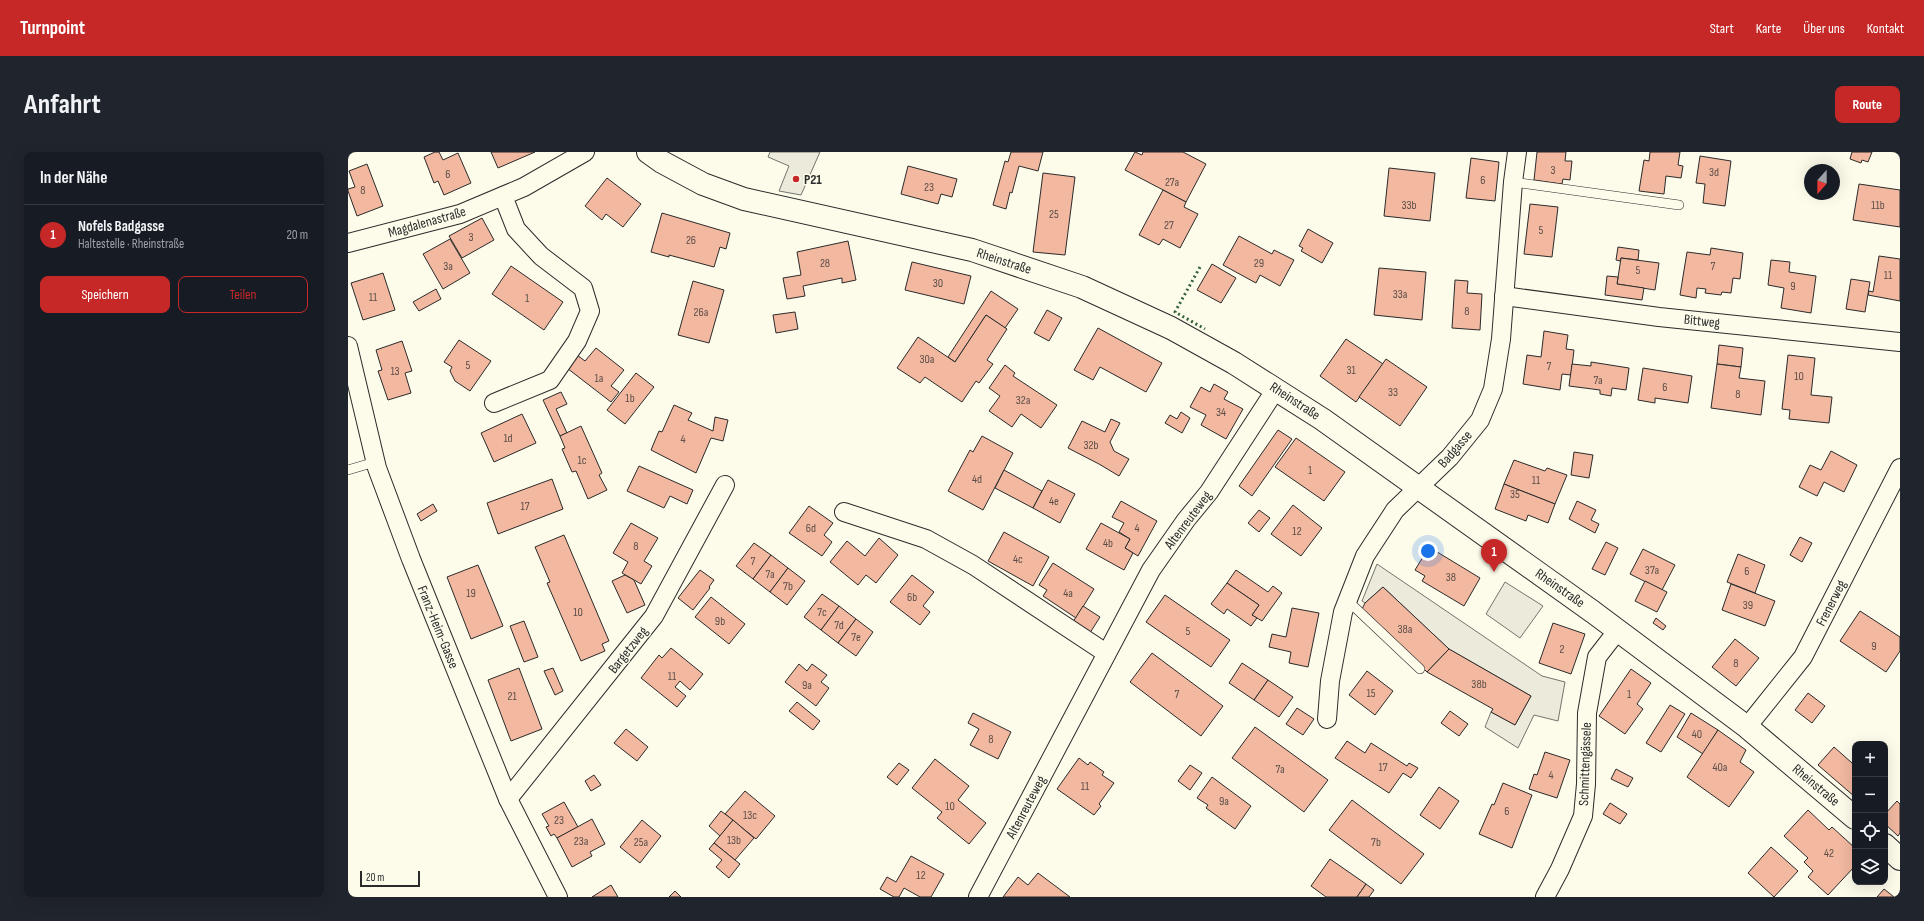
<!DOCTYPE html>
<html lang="de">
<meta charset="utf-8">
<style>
body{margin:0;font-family:"Sofia Sans Condensed",sans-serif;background:#20242c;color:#f1f3f6}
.controls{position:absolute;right:12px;bottom:12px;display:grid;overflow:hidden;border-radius:8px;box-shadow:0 4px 16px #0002}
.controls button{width:36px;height:36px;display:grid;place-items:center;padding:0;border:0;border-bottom:1px solid #363941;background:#171b24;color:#f1f3f6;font:20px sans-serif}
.compass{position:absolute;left:1456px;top:12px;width:36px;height:36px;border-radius:50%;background:#171b24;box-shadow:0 4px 16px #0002;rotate:201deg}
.scale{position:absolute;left:12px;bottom:10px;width:60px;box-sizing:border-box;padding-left:4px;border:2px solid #2b2b2b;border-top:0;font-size:11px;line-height:14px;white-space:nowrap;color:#2b2b2b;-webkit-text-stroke:3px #fdfbea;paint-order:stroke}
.you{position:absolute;left:1080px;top:399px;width:14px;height:14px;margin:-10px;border:3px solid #fff;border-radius:50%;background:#1a73e8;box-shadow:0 0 0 6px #1a73e833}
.badge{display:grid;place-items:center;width:26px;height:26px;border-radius:50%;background:#c62828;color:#fff;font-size:13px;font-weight:700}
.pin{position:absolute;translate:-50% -33px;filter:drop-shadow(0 1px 2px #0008)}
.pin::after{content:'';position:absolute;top:21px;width:14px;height:12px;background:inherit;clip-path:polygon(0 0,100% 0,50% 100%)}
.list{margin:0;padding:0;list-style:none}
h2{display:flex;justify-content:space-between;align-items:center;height:52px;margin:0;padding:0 16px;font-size:17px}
h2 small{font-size:13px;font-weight:400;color:#9ea1a6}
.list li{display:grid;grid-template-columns:26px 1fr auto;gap:12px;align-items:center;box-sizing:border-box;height:60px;padding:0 16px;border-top:1px solid #363941}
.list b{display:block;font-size:15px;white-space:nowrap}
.list p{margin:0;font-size:13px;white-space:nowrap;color:#9ea1a6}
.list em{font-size:13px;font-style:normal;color:#9ea1a6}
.actions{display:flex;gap:8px;padding:12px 16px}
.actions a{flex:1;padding:9px 0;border:1px solid #c62828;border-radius:8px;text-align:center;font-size:14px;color:#c62828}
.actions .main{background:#c62828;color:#fff}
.icon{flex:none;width:22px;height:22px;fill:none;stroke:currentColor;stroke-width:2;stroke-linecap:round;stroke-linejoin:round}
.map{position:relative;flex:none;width:1552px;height:745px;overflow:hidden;border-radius:8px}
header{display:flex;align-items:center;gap:24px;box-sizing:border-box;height:56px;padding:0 20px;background:#c62828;color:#fff}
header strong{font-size:19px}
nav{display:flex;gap:22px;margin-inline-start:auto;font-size:14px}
.intro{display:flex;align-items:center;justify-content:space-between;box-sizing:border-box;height:96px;padding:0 24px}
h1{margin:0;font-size:28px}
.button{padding:10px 18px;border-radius:8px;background:#c62828;color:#fff;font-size:14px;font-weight:700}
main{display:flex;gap:24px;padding:0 24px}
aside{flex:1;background:#171b24;border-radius:8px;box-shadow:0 4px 16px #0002}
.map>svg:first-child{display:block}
.green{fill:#ecebdb;stroke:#74746e}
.parking{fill:#eceadb;stroke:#74746e}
.building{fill:#f2b8a0;stroke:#2b2b2b}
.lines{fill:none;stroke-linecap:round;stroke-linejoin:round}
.service-casing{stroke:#2b2b2b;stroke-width:10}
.minor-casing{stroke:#2b2b2b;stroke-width:20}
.secondary-casing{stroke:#2b2b2b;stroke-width:24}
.service{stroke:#fdfbea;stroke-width:9}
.minor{stroke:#fdfbea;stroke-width:18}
.secondary{stroke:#fdfbea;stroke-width:22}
.hedge{stroke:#34623c;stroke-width:3;stroke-dasharray:2 3;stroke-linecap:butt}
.poi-dot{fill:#c62828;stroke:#fdfbea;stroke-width:1.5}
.labels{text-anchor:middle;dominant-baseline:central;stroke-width:3;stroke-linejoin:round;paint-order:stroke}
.number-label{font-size:12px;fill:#5d4e48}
.poi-label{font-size:14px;font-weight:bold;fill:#2b2b2b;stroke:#fdfbea;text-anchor:start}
.street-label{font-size:14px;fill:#2b2b2b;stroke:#fdfbea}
</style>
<header>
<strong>Turnpoint</strong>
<nav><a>Start</a><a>Karte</a><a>Über uns</a><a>Kontakt</a></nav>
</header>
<div class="intro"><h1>Anfahrt</h1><a class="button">Route</a></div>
<main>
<aside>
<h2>In der Nähe<small></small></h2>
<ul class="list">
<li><span class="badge">1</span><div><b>Nofels Badgasse</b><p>Haltestelle · Rheinstraße</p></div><em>20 m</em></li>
</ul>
<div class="actions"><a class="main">Speichern</a><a>Teilen</a></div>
</aside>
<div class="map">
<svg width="1552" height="745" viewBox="0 0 1552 745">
<rect width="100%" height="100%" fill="#fdfbea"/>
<path class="green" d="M1029,412l165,112 23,6 -7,39 -24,-6 -16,33 -33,-21 6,-15 24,13 16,-29 -82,-47 -66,-62 -18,16 -3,-2z"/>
<g class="parking">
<path d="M422,0h50l-19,43 -22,-4 10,-25 -21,-9z"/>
<path d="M1157,430l38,24 -23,32 -34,-24z"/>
</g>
<g class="building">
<path d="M87,0h4l4,8 15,-7 13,30 -27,12 -6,-14 -4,2 -10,-26z"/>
<path d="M143,0h44l-37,16z"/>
<path d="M663,0h32l-5,19 -19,-5 -7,27 -2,-1 -4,17 -13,-4 12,-44 3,1z"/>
<path d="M787,0l7,3 1,-3h40l23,12 -20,38 -61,-32z"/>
<path d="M1189,0h29l-1,9h7l-2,19 -7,-1 -1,5 -28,-4z"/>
<path d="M1302,0h30l-2,13 5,1 -2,12 -15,-2 -2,18 -25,-3 5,-31 5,1z"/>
<path d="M1504,0h20l-4,10 -6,-2 -1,3 -11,-4z"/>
<path d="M1352,4l31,5 -6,45 -22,-3 2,-19 -9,-1z"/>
<path d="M1123,6l28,4 -4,39 -29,-3z"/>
<path d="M19,12l16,42 -26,10 -9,-25v-2l7,-2 -6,-16z"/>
<path d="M560,14l49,13 -5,18 -11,-3 -3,10 -37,-10z"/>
<path d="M1041,16l46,5 -5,48 -46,-5z"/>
<path d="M695,21l32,4 -10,78 -32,-3z"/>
<path d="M259,26l34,26 -18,23 -17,-13 -4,6 -17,-14z"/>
<path d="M1511,32l41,6v37l-47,-7z"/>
<path d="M815,38l23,12 -2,5 14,7 -18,34 -17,-9 -4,6 -20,-10z"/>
<path d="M1182,52l28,3 -6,50 -28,-3z"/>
<path d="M314,61l68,20 -4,16 -6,-2 -6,20 -45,-12v2l-18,-5z"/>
<path d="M134,66l12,22 -32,18 -13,-22z"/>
<path d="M960,77l25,14 -11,20 -21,-12 2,-3 -4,-2z"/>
<path d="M891,84l33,18 2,-4 20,10 -14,26 -20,-11 -4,8 -33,-18z"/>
<path d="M102,87l20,34 -27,16 -20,-35z"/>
<path d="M500,89l8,39 -14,3v-5l-39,8 2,10 -18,3 -4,-21 18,-3 -4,-23z"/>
<path d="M1270,95l21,3 -1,10 -17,-2 -1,3 -4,-1z"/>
<path d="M1363,96l32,5 -3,26 -7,-1 -2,15 -9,-1 -1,3 -16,-2 1,-4 -9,-1 -1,10 -16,-3 7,-43 23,3z"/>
<path d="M1531,104l21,3v42l-32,-6 1,-4 4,1z"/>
<path d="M1273,106l38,5 -4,27 -38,-6z"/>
<path d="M1423,108l19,2 -1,10 27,4 -5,37 -30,-5 3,-20 -16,-3z"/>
<path d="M564,110l59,14 -7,28 -59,-14z"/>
<path d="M864,112l24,14 -15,25 -24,-13z"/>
<path d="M163,114l52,36 -19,28 -52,-36z"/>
<path d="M1031,116l47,4 -4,48 -48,-5z"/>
<path d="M35,121l12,37 -32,10 -12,-37z"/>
<path d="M1259,124l11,1 -1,7 27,4 -2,12 -37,-5z"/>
<path d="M1503,127l19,3 -5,30 -19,-3z"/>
<path d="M1107,128l13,1 -1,12 15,1 -2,36 -28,-2z"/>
<path d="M345,129l31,9 -15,53 -31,-8z"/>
<path d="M88,137l5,10 -22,12 -6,-9z"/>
<path d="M643,139l27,18 -13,19 -19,-13 -31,47 -7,-5z"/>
<path d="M699,158l15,8 -13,23 -15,-8z"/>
<path d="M447,160l3,17 -22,4 -3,-18z"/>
<path d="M638,163l21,14 -20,31 6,4 -14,19 -3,-2 -14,21 -37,-25 -5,6 -23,-15 21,-31 37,25z"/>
<path d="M750,176l64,35 -16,29 -46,-25 -7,13 -19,-10z"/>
<path d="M1196,179l24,4 -2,14 8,1 -3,25 -9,-1 -2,16 -37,-6 4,-29 14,2z"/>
<path d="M998,187l37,25 -27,38 -36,-26z"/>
<path d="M111,188l32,21 -21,30 -15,-10 -5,-10 2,-4 -8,-5z"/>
<path d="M54,189l10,30 -7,2 6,20 -23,7 -10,-29 4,-1 -6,-20z"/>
<path d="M1371,193l24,3 -2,19 -24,-3z"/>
<path d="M248,196l28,22 -13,16 8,6 -8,10 -48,-37 10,-13 12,9z"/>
<path d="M1440,203l27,3 -4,37 21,2 -3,26 -40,-4 1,-9 -8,-1z"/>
<path d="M1038,207l41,28 -27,39 -41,-29z"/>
<path d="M1243,210l38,6 -3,22 -14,-2 -1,8 -11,-2v-4l-31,-4 3,-22 19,2z"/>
<path d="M1369,212l24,3 -2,11 26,3 -4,34 -50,-7z"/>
<path d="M657,213l10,8 -2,3 44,29 -16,23 -20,-14 -9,13 -23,-16 11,-15 -11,-8z"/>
<path d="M1295,216l49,8 -4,27 -33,-5v5l-17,-3z"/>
<path d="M288,221l18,14 -29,37 -18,-14z"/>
<path d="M866,232l14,8 -4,7 19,10 -17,30 -25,-14 5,-10 -16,-8 11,-20 9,5z"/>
<path d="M213,240l6,12 -11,5 11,24 -7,3 -17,-36z"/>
<path d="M326,253l18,8 -4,7 25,11 2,-14 13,3 -5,21 -12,-3 -15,35 -45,-23 8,-19 3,1z"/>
<path d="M833,260l9,6 -8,15 -17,-10 5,-8 7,4z"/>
<path d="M174,262l14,29 -42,19 -13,-29z"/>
<path d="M763,267l9,4 -10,19 4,9 15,8 -10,17 -20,-12 -31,-16 14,-27 23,11z"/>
<path d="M233,274l21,47 -3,2 8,15 -19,9 -12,-28 -4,1 -10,-23 3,-1 -5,-12z"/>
<path d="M930,278l14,9 -40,57 -13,-10z"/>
<path d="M634,284l31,17 -30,57 -35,-19 22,-41 3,2z"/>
<path d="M948,286l49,34 -21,29 -49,-34z"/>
<path d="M1483,299l26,14 -13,27 -20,-10 -7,14 -18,-9 11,-22 11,5z"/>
<path d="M1226,300l19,3 -4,23 -18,-3z"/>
<path d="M1166,308l31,11 2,-3 20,7 -12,29 -51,-20z"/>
<path d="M291,314l54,24 -6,14 -17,-8 -6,12 -37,-17z"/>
<path d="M656,318l38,21 -9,17 -38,-20z"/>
<path d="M204,327l11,30 -65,25 -11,-31z"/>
<path d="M700,328l27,14 -15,29 -27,-15z"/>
<path d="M1156,332l51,20 -7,19 -20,-8 -2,6 -31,-12z"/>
<path d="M773,349l36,20 -19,35 -13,-8 5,-9 -11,-7 5,-9 -12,-6z"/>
<path d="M1229,349l19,9 -5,10 8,4 -4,9 -26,-14z"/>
<path d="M85,352l4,7 -16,10 -4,-7z"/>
<path d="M945,353l29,23 -21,28 -30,-22z"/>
<path d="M461,354l24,17 -9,12 8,7 -10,14 -33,-23z"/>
<path d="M911,358l11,8 -11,14 -11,-9z"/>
<path d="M283,371l27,15 -14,23 8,5 -11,18 -19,-11 6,-11 -15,-9z"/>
<path d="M753,371l29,16 -5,9 8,5 -9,17 -38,-21z"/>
<path d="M656,380l45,25 -16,29 -45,-25z"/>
<path d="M216,383l45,106 -7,3 3,7 -24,10 -34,-78 3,-1 -15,-35z"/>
<path d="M1452,385l12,6 -10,19 -12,-7z"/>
<path d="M531,386l19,17 -22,28 -10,-8 -8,10 -28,-23 17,-21 18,15z"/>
<path d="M1258,390l12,6 -13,27 -13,-6z"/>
<path d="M406,391l17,12 -18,24 -17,-13z"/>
<path d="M1081,395l51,31 -16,28 -42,-25 3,-5 -10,-6z"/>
<path d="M1295,397l32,16 -13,25 -32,-16z"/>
<path d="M1390,402l27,11 -10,28 -28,-11z"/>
<path d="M423,403l17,13 -18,24 -17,-13z"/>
<path d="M705,411l41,26 -18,29 -33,-22 4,-6 -8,-5z"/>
<path d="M130,413l25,61 -32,13 -24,-62z"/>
<path d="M440,416l17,13 -18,24 -17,-13z"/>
<path d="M352,418l14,10 -5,7 1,1 -17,22 -15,-12z"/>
<path d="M888,418l32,22 5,-6 9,7 -20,28 -10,-6 7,-10 -32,-22z"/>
<path d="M277,423l9,5 11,25 -18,8 -15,-32z"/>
<path d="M564,423l22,17 -11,14 7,6 -10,13 -30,-23z"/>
<path d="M1297,429l22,11 -10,20 -22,-11z"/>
<path d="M879,431l32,22 -7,10 5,3 -6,8 -24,-17 -3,5 -13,-10z"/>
<path d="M1383,432l44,17 -10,25 -43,-16z"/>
<path d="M1035,435l66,62 -22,23 -65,-63 3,-6z"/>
<path d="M474,442l17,12 -18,24 -17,-13z"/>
<path d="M817,443l65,45 -19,27 -65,-45z"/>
<path d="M363,445l34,27 -16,20 -34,-27z"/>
<path d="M491,454l17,13 -18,24 -17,-13z"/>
<path d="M735,454l17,11 -12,19 -17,-11z"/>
<path d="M944,456l27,5 -11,54 -19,-4 2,-11 -22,-5 3,-13 14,3z"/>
<path d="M1512,459l40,26v14l-14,21 -46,-31z"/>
<path d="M1308,466l10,8 -3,4 -10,-7z"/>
<path d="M508,467l17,13 -17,24 -18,-13z"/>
<path d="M176,469l14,36 -14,5 -14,-36z"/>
<path d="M1205,471l32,11 -14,40 -32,-11z"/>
<path d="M1387,487l24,19 -23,28 -24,-19z"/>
<path d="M323,496l32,26 -13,16 -10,-9 -5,6 11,9 -9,11 -36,-29 18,-23 3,3z"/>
<path d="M1101,497l82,47 -16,29 -24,-13 2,-3 -66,-37z"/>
<path d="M804,501l71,53 -22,30 -71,-54z"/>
<path d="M894,511l26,17 -14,20 -25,-17z"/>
<path d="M451,512l8,7 5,-7 15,11 -6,7 8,6 -13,18 -31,-24z"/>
<path d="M171,516l23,61 -31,12 -23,-61z"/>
<path d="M205,516l10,23 -8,4 -11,-24z"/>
<path d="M1283,517l20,14 -14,21 6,5 -18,25 -26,-18z"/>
<path d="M1019,519l26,20 -18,24 -26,-20z"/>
<path d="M920,528l25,17 -14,20 -25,-17z"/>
<path d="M1460,541l17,13 -13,17 -17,-13z"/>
<path d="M449,550l23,19 -7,9 -24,-19z"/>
<path d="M1322,553l15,9 -24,38 -15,-9z"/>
<path d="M949,556l17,11 -11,16 -17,-11z"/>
<path d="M1102,559l18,13 -9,12 -18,-13z"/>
<path d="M625,561l38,19 -13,27 -28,-14 9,-16 -11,-6z"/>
<path d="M1343,561l27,17 -15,24 -26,-17z"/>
<path d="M907,575l73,53 -24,32 -72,-54z"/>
<path d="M278,577l22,18 -11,14 -23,-18z"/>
<path d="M1370,578l28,20 -6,12 14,10 -25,35 -42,-30z"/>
<path d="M999,589l18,12 6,-10 36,23 2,-3 9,5 -7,10 -8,-5 -14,20 -54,-35z"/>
<path d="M1486,595l18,16 3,-3v37l-37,-32z"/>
<path d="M1197,600l25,8 -13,38 -28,-9 5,-15 3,1z"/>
<path d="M731,606l9,7 2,-3 14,10 -2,3 12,8 -15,21 2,2 -7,9 -37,-26z"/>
<path d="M587,607l34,27 -11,14 28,23 -17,21 -32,-26 5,-6 -30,-24z"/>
<path d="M551,611l10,7 -12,15 -10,-8z"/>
<path d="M842,613l12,8 -12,17 -12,-9z"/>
<path d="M1268,617l17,9 -5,9 -17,-8z"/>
<path d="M246,623l7,10 -10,6 -6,-10z"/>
<path d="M864,625l39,29 -16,23 -29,-21 2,-3 -11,-7z"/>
<path d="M1155,631l29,12 -20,53 -33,-14 13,-30 2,1z"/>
<path d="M1091,635l20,14 -19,28 -20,-14z"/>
<path d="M397,639l30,25 -19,23 -31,-25z"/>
<path d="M1004,648l72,54 -23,30 -72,-54z"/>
<path d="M1549,649l3,3v29l-2,3 -13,-12v-10z"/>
<path d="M216,650l14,25 -21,11 -3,-4 -3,2 -5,-9 3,-1 -7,-12z"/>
<path d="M1262,651l17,11 -7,10 -17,-10z"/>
<path d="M1460,658l21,20 3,-3 23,21v18l-27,29 -20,-18 5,-6 -9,-9 4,-4 -24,-22z"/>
<path d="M373,659l12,9 -13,16 -11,-10z"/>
<path d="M244,667l13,25 -15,8 2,4 -20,11 -15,-29z"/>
<path d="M294,668l19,16 -21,27 -20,-16z"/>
<path d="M385,668l21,18 -19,22 -21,-17z"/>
<path d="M366,691l26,21 -11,14 -13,-11 6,-7 -13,-11z"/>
<path d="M1423,695l27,24 -24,26 -26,-24z"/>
<path d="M563,704l33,18 -13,23h-11l-16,-9 -5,9h-5l-14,-8 7,-12 9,5z"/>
<path d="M982,707l36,25 -9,13h-31l-15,-11z"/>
<path d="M690,721l32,24h-67l15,-20 10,8z"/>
<path d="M1018,732l8,6 -5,7h-12z"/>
<path d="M263,733l7,12h-26z"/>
<path d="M1536,737l10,8h-17z"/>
<path d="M327,739l6,6h-12z"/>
</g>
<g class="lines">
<g class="service-casing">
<g id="service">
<path d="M1165,30l166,23"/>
<path d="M0,318l27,-8"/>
<path d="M999,448l73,69"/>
</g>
</g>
<g class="minor-casing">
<g id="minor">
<path d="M0,91l112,-29 64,-27 61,-35"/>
<path d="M1156,144l155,21 241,25"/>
<path d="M0,194l29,122 34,91 97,240 50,98"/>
<path d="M146,251l56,-23 27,-39 13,-30 -7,-23 -42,-32 -25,-27 -13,-33"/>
<path d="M496,360l82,27 47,26 133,88"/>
<path d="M979,567l3,-38 13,-69 22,-56 30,-46 55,-53 30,-37 13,-31 8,-50 12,-157 4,-30"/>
<path d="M1399,575l56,-70 97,-189"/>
<path d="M160,647l146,-183 71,-131"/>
<path d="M630,745l173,-327 35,-50 23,-28 67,-103"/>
<path d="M1197,745l15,-28 23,-53 3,-32 1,-71 10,-56 21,-27"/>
</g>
</g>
<g class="secondary-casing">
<g id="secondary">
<path d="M300,0l14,10 41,22 41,15 228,51 110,37 89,41 63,35 88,56 271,193 154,115 108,91"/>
<path d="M1537,693l15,14"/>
</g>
</g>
<use href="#service" class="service"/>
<use href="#minor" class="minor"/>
<use href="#secondary" class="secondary"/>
<path class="hedge" d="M852,115l-25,45 30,17"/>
</g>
<circle class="poi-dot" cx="448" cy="27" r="4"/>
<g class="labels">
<g class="number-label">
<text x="1205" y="18">3</text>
<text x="1366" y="20">3d</text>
<text x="100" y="22">6</text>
<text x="1135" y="28">6</text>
<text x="824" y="30">27a</text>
<text x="581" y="35">23</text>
<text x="15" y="38">8</text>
<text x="1061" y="53">33b</text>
<text x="1530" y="53">11b</text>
<text x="706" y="62">25</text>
<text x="821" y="73">27</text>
<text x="1193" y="78">5</text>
<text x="123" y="85">3</text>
<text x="343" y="88">26</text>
<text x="477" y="111">28</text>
<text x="911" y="111">29</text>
<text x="100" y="114">3a</text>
<text x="1365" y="114">7</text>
<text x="1290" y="118">5</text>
<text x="1540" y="123">11</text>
<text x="590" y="131">30</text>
<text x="1445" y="134">9</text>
<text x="1052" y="142">33a</text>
<text x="25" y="145">11</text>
<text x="179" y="146">1</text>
<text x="1119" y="159">8</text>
<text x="353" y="160">26a</text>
<text x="579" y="207">30a</text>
<text x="120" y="213">5</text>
<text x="1201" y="214">7</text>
<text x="1003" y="218">31</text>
<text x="47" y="219">13</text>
<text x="1451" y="224">10</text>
<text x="251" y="226">1a</text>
<text x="1250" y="228">7a</text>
<text x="1317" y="235">6</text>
<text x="1045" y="240">33</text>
<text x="1390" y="242">8</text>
<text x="282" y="246">1b</text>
<text x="675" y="248">32a</text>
<text x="873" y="260">34</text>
<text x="160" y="286">1d</text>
<text x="335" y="287">4</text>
<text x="743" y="293">32b</text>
<text x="234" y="308">1c</text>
<text x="962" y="318">1</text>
<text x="629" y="327">4d</text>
<text x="1188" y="328">11</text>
<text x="1167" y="342">35</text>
<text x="706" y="349">4e</text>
<text x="177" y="354">17</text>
<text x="463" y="376">6d</text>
<text x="789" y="376">4</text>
<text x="949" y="379">12</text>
<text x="760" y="391">4b</text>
<text x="288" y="394">8</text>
<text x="670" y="407">4c</text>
<text x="405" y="409">7</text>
<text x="1304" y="418">37a</text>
<text x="1399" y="419">6</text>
<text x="422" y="422">7a</text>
<text x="1103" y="425">38</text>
<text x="440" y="434">7b</text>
<text x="123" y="441">19</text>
<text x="720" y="441">4a</text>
<text x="564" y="445">6b</text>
<text x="1400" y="453">39</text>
<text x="230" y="460">10</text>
<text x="474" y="460">7c</text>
<text x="372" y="469">9b</text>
<text x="491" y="473">7d</text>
<text x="1057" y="477">38a</text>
<text x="840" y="479">5</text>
<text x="508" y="485">7e</text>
<text x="1526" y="494">9</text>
<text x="1214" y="497">2</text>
<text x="1388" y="511">8</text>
<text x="324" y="524">11</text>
<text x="1131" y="532">38b</text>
<text x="459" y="533">9a</text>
<text x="1023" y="541">15</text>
<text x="829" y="542">7</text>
<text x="1281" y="542">1</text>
<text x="164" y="544">21</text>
<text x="1349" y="582">40</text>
<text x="643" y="587">8</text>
<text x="1035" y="615">17</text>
<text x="1372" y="615">40a</text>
<text x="932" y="617">7a</text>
<text x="1203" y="623">4</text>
<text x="737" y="634">11</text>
<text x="876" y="649">9a</text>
<text x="602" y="654">10</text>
<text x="1159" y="659">6</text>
<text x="402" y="663">13c</text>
<text x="211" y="668">23</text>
<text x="386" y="688">13b</text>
<text x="233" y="689">23a</text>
<text x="293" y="690">25a</text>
<text x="1028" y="690">7b</text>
<text x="1481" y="701">42</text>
<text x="573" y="723">12</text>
</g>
<g class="poi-label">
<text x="456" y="27">P21</text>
</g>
<g class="street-label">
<text transform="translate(79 70) rotate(-16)">Magdalenastraße</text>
<text transform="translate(656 109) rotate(18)">Rheinstraße</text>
<text transform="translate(1354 169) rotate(6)">Bittweg</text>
<text transform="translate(947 249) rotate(33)">Rheinstraße</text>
<text transform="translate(1107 297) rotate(-49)">Badgasse</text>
<text transform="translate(840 368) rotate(-53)">Altenreuteweg</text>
<text transform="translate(1212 436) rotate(35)">Rheinstraße</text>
<text transform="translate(1483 451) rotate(-63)">Frenerweg</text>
<text transform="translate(90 475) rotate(68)">Franz-Heim-Gasse</text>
<text transform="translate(280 498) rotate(-52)">Bargetzweg</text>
<text transform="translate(1237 612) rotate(-88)">Schmittengässele</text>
<text transform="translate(1468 633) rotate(40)">Rheinstraße</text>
<text transform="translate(678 655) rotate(-62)">Altenreuteweg</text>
</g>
</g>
</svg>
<div class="controls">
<button>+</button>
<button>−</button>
<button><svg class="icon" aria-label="locate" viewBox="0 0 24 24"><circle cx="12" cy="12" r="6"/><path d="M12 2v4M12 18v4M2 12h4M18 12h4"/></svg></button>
<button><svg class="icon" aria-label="layers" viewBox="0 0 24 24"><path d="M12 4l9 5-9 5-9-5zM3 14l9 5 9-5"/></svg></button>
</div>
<svg class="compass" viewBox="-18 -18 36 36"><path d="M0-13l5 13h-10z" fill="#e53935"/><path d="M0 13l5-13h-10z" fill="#9ea1a6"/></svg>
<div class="scale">20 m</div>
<div class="you"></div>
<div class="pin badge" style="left:1146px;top:420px">1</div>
</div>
</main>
